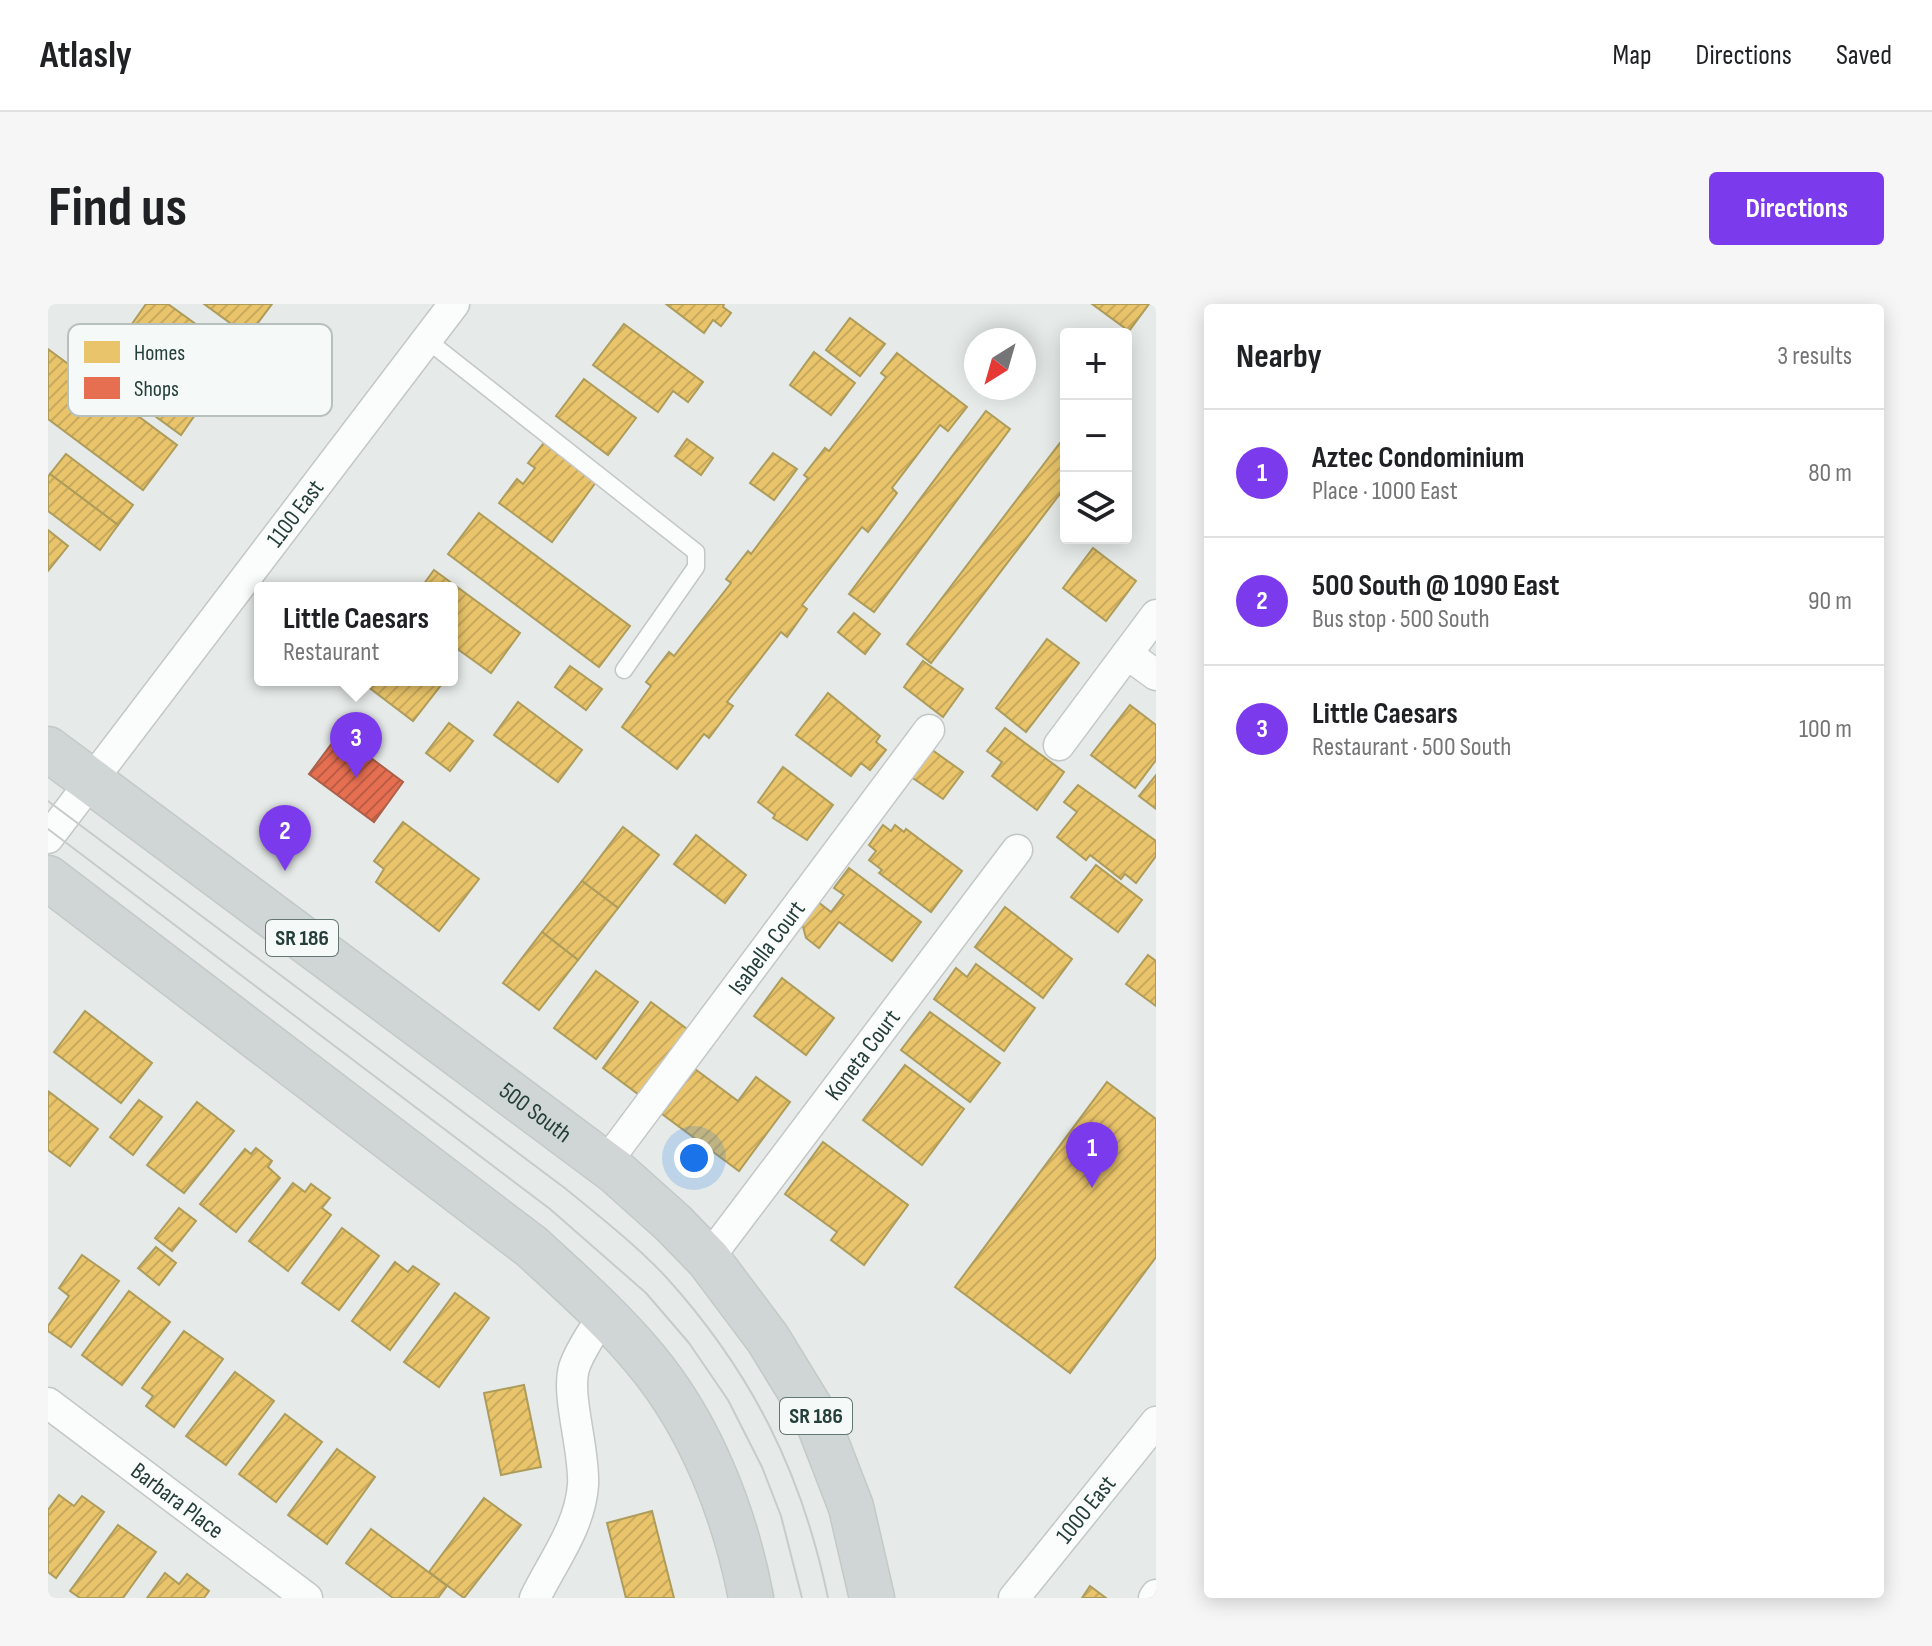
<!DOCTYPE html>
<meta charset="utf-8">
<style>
body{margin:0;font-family:"Sofia Sans Condensed",sans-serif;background:#f6f6f6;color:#202124}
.controls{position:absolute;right:24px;top:24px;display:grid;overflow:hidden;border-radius:8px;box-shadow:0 4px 20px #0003}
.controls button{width:72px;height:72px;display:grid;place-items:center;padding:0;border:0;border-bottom:2px solid #e0e0e0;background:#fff;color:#202124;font:40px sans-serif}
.compass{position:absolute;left:916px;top:24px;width:72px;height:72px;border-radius:50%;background:#fff;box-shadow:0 4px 20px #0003;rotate:217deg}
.you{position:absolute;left:646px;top:854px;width:28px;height:28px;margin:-20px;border:6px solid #fff;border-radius:50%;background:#1a73e8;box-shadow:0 0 0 12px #1a73e833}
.badge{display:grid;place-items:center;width:52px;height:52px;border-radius:50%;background:#7c3aed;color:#fff;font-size:26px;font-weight:700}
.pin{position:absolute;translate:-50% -66px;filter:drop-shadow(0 2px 4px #0008)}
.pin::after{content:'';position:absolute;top:42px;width:28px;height:24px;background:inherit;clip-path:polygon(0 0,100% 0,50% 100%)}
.popup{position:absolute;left:206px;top:278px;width:204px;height:104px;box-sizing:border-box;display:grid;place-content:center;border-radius:8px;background:#fff;filter:drop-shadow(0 2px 6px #0005);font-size:26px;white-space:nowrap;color:#757577}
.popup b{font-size:30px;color:#202124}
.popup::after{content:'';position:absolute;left:50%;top:100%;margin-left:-16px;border:16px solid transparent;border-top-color:#fff}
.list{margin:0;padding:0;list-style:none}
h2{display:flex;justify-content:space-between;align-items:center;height:104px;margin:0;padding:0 32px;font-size:34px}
h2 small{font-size:26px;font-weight:400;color:#757577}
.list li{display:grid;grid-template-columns:52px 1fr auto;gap:24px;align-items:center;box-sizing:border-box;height:128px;padding:0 32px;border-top:2px solid #e0e0e0}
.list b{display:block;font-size:30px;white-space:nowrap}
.list p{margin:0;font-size:26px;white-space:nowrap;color:#757577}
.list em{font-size:26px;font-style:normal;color:#757577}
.icon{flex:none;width:44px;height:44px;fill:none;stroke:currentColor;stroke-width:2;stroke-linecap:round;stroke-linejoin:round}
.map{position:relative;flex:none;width:1108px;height:1294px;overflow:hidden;border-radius:8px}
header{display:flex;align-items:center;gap:48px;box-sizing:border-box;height:112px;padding:0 40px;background:#fff;border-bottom:2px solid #e0e0e0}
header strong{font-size:38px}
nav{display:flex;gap:44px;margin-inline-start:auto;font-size:28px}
.intro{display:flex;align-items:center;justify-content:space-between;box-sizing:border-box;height:192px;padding:0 48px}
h1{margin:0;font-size:56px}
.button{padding:20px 36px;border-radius:8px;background:#7c3aed;color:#fff;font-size:28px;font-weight:700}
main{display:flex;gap:48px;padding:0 48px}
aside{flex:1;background:#fff;border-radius:8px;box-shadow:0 4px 20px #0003}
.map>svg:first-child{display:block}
.homes{fill:url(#homes-hatch);stroke:#ae9c5b;stroke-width:2}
.shops{fill:url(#shops-hatch);stroke:#ac604a;stroke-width:2}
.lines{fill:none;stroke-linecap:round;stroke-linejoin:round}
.service-casing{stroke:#c3c8c6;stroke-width:19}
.minor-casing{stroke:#c3c8c6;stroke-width:33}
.primary-casing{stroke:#c2cac8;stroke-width:47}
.service{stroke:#fbfcfc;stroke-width:16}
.minor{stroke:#fbfcfc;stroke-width:30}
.primary{stroke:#cfd6d5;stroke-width:44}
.tram{stroke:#c7ccca;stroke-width:2}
.labels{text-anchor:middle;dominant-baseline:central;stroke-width:8;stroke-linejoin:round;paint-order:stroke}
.shield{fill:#f5f9f7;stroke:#637672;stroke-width:2}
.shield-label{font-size:22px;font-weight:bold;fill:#243e39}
.street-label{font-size:24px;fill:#243e39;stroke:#f5f9f7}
.key{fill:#f5f9f7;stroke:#b6c1be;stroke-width:2}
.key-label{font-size:22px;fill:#243e39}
</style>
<header>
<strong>Atlasly</strong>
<nav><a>Map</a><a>Directions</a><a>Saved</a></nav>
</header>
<div class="intro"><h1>Find us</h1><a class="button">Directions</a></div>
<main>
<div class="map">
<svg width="1108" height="1294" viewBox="0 0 1108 1294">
<defs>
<pattern id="homes-hatch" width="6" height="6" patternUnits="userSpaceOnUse" patternTransform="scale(2)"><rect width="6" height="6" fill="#e9c46a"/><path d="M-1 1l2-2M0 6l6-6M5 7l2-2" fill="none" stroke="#c8a95d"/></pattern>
<pattern id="shops-hatch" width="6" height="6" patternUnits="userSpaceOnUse" patternTransform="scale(2)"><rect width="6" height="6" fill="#e76f51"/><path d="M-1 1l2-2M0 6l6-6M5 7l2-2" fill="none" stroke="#bb5d44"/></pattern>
</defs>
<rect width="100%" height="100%" fill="#e6ebe9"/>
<g class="homes">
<path d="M98,0h22l47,34 -27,38 -61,-45z"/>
<path d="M156,0h68l-24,32z"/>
<path d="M618,0h58l-1,3 8,6 -10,13 -8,-6 -9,13z"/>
<path d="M1044,0h57l-20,27z"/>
<path d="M802,14l35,26 -25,32 -34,-26z"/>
<path d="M576,20l79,58 -15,20 -15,-11 -15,21 -65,-47z"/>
<path d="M0,45l129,96 -34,45 -95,-71z"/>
<path d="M766,48l41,31 -24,32 -41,-30z"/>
<path d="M849,49l70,54 -19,24 -8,-6 -48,63 5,5 -29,39 -6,-5 -60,78 5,4 -20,28 -6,-5 -54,70 6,4 -24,32 -5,-4 -27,35 -55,-42 29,-41 -5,-4 23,-30 5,4 57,-73 -5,-4 22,-28 3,3 57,-76 -4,-3 21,-27 4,3 57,-74 -5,-4z"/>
<path d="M98,56l58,42 -23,33 -59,-43z"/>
<path d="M536,75l52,39 -28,37 -52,-39z"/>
<path d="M938,107l24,18 -136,183 -25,-18z"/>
<path d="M1018,131v51l-135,177 -24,-19z"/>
<path d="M499,135l52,39 -47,64 -53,-39 18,-24 6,5 12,-16 -7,-5z"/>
<path d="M639,135l26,19 -12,17 -26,-19z"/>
<path d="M725,149l24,16 -23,31 -24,-17z"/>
<path d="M18,150l67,51 -15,20 -68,-51z"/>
<path d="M2,170l68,51 -18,25 -52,-39v-34z"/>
<path d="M431,209l151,113 -31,41 -151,-113z"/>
<path d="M0,226l20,16 -20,25z"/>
<path d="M1045,244l43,33 -30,40 -43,-33z"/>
<path d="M386,266l86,63 -29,40 -39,-28v-57h-31z"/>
<path d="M806,309l26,21 -15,20 -27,-22z"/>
<path d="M999,335l32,24 -53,69 -30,-24z"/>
<path d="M875,357l40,28 -20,28 -39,-30z"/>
<path d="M522,362l32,23 -16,21 -31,-23z"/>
<path d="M317,376h80l-32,41 -50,-38z"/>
<path d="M780,389l52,43 -4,6 10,8 -16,20 -9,-7 -10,13 -55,-41z"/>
<path d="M470,398l64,48 -24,32 -64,-47z"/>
<path d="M1082,401l26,20v35l-21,28 -44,-33z"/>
<path d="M401,419l24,18 -23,30 -24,-18z"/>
<path d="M957,424l59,44 -27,38 -45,-34 10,-14 -15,-11z"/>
<path d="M880,443l35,25 -20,27 -36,-25z"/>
<path d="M735,463l50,38 -26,35 -34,-22 2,-3 -17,-13z"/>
<path d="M1108,471v34l-17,-13z"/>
<path d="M1030,481l78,56v15l-20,27 -11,-9 -4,5 -31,-24 -4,5 -29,-23 20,-25 -13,-10z"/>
<path d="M355,518l76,57 -40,52 -63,-49 8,-13 -10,-8z"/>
<path d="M835,521l8,6 4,-6 9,7 2,-3 56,42 -31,41 -52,-39 3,-3 -13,-10 7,-9 -7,-6z"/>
<path d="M575,523l36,28 -41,53 -36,-27z"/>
<path d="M648,531l50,40 -21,28 -51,-39z"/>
<path d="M1048,561l46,35 -24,32 -47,-35z"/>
<path d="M801,564l72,54 -29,39 -53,-39 -20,26 -13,-10 -4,-15 16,-21 13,10 13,-17 -10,-7z"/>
<path d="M534,577l36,27 -40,52 -36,-28z"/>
<path d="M957,603l67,52 -29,39 -68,-51z"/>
<path d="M494,628l36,28 -39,50 -36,-27z"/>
<path d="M1100,651l8,6v45l-30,-22z"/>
<path d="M928,660l59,44 -31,43 -70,-52 22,-31 11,9z"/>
<path d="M548,667l42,31 -42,57 -42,-31z"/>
<path d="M734,674l52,40 -28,37 -52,-39z"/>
<path d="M603,698l40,30 -49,65 -39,-29z"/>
<path d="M37,707l67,52 -31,40 -67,-51z"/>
<path d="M882,708l70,51 -30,39 -69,-52z"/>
<path d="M857,761l59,44 -42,56 -59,-45z"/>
<path d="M647,765l43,32 18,-24 34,25 -51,69 -77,-57z"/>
<path d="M1059,778l49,37v138l-86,116 -115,-86z"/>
<path d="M0,787l50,38 -28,37 -22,-16z"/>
<path d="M91,796l23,17 -29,38 -23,-18z"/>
<path d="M149,798l37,29 -50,62 -37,-28z"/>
<path d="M775,838l85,63 -44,60 -33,-25 6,-8 -52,-38z"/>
<path d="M208,844l16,13 -4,6 12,11 -44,54 -36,-28 45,-55 6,5z"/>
<path d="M245,879l12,9 6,-8 19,14 -8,10 9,7 -43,56 -39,-30z"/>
<path d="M131,904l17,13 -24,30 -17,-13z"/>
<path d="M294,924l37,28 -40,54 -37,-27z"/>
<path d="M108,943l20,16 -17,22 -21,-17z"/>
<path d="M34,951l37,26 -48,66 -23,-16v-5l21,-30 -10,-8z"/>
<path d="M347,958l13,10 5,-6 26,18 -49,66 -38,-29z"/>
<path d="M81,987l41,31 -48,63 -40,-30z"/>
<path d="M407,989l34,25 -50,69 -35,-25z"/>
<path d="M136,1027l39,28 -49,68 -28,-21 7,-10 -11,-8z"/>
<path d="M187,1068l39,29 -48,64 -40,-29z"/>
<path d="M476,1081l17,82 -40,8 -17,-82z"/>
<path d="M237,1110l37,28 -46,60 -37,-28z"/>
<path d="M289,1145l38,28 -48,67 -39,-29z"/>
<path d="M11,1191l15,11 8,-10 22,16 -48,66 -8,-6v-62z"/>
<path d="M436,1194l37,27 -57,73 -35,-26z"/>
<path d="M604,1207l22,87h-48l-19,-75z"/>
<path d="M70,1221l38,27 -33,46h-43l-10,-7z"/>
<path d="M323,1225l76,57 -9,12h-45l-47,-35z"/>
<path d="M117,1269l14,11 8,-10 22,17 -5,7h-57z"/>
<path d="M1042,1282l16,12h-24z"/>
</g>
<path class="shops" d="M291,430l64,48 -29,40 -65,-48z"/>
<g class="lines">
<g class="service-casing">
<path id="service" d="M379,36l269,212v15l-72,103"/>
</g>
<g class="minor-casing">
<g id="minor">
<path d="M1079,350l29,21"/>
<path d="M1011,441l97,-130"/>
<path id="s1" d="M0,534l406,-534"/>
<path id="s2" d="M557,860l324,-434"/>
<path id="s3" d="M660,955l309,-409"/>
<path id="s4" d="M0,1099l259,195"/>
<path d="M487,1294c18,-37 45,-71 48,-113 2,-35 -17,-89 -9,-117 6,-19 20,-37 30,-54"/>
<path id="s5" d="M966,1294l142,-176"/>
<path d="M1106,1294l2,-3"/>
</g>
</g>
<g class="primary-casing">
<g id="primary">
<path id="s6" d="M0,445l568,423 57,51 35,36 60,80 49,80 34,88 21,91"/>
<path d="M0,574l484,369c39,36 79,71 113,112 56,67 90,155 106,239"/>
</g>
</g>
<use href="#service" class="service"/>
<use href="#minor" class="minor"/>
<use href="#primary" class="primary"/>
<g class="tram">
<path d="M0,497l518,388c34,28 70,56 100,88 86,95 136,196 162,321"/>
<path d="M0,525l502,380 96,84 43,50 39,57 34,67 19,49 21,82"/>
</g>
</g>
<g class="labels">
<g class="shield">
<rect x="218" y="616" width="72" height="36" rx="6"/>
<rect x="732" y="1094" width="72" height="36" rx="6"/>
</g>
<g class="shield-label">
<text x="254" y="634">SR 186</text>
<text x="768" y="1112">SR 186</text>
</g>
<g class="street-label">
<text stroke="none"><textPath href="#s1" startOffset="408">1100 East</textPath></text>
<text stroke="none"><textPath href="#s2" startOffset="270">Isabella Court</textPath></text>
<text stroke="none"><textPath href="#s3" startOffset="256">Koneta Court</textPath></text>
<text stroke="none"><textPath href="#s6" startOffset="608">500 South</textPath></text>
<text stroke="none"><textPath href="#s4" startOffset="162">Barbara Place</textPath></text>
<text stroke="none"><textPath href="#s5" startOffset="114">1000 East</textPath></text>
</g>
</g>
<rect x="20" y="20" width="264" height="92" rx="12" class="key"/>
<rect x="36" y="37" width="36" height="22" fill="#e9c46a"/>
<rect x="36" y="73" width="36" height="22" fill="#e76f51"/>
<g class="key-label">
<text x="86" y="56">Homes</text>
<text x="86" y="92">Shops</text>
</g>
</svg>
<div class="controls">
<button>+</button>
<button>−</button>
<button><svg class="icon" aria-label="layers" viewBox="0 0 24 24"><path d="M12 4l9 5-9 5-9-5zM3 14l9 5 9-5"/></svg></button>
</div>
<svg class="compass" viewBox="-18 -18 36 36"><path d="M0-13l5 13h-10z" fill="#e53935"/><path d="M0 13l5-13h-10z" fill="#757577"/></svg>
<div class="you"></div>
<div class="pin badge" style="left:1044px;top:884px">1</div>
<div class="pin badge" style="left:237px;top:567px">2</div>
<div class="pin badge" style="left:308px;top:474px">3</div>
<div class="popup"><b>Little Caesars</b>Restaurant</div>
</div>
<aside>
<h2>Nearby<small>3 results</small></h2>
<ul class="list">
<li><span class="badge">1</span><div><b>Aztec Condominium</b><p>Place · 1000 East</p></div><em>80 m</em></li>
<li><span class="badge">2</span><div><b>500 South @ 1090 East</b><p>Bus stop · 500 South</p></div><em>90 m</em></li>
<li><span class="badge">3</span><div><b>Little Caesars</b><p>Restaurant · 500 South</p></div><em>100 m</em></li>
</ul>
</aside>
</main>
